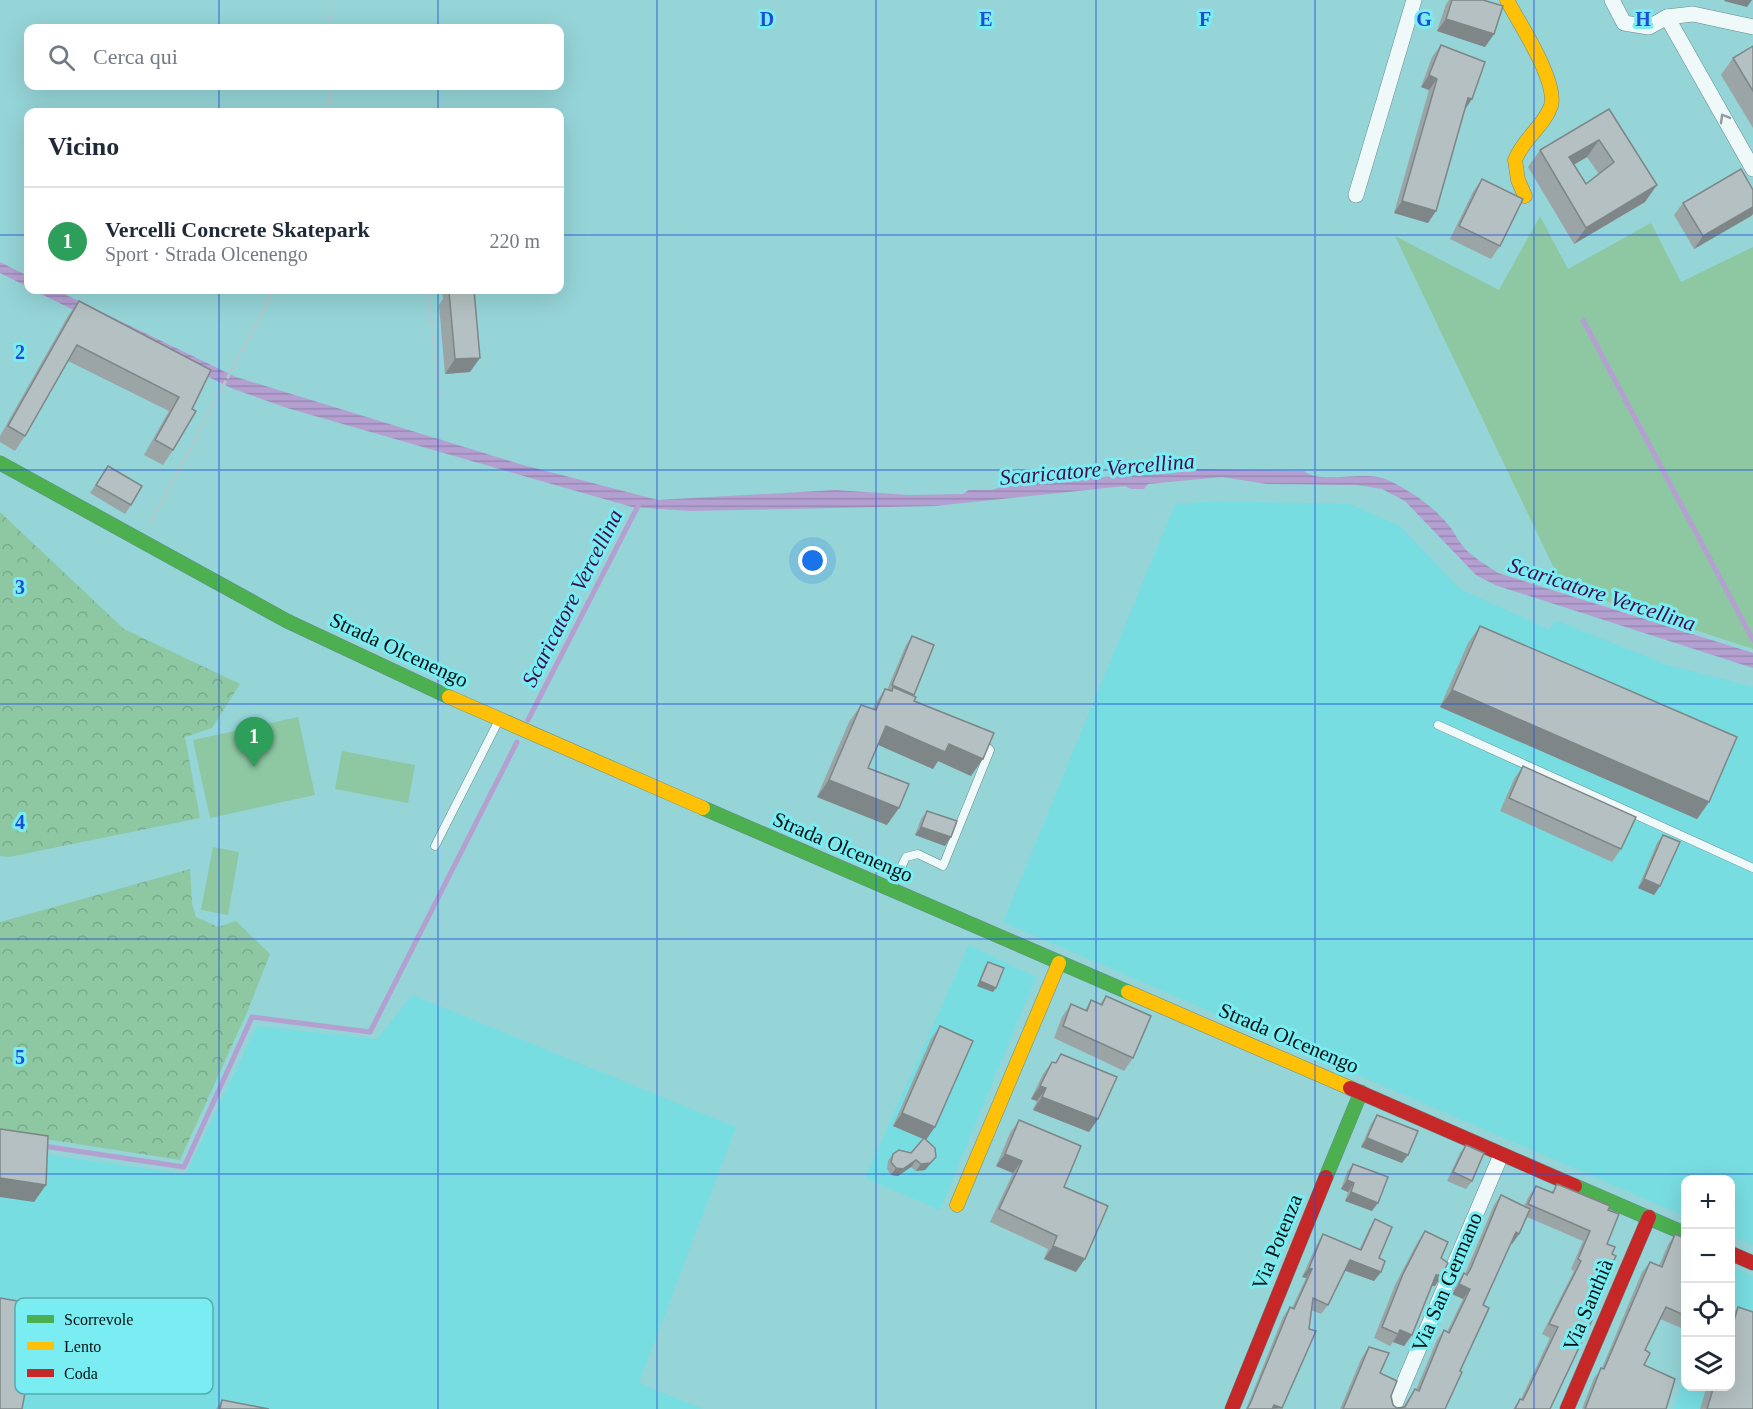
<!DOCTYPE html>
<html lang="it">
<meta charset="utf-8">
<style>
body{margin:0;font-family:Georgia,serif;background:#f6f6f7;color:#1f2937}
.controls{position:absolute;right:18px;bottom:18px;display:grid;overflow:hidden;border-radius:12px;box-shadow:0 6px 24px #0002}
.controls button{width:54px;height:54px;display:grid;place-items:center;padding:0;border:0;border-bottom:2px solid #e0e1e3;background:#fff;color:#1f2937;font:30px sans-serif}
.you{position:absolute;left:813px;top:561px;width:21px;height:21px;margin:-15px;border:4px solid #fff;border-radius:50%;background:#1a73e8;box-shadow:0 0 0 9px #1a73e833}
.badge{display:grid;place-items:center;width:39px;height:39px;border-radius:50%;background:#1a73e8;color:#fff;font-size:20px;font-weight:700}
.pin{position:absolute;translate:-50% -50px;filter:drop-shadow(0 2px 3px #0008)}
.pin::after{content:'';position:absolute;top:32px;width:21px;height:18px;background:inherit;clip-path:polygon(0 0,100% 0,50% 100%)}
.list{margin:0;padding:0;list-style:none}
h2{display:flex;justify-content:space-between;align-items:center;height:78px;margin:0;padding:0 24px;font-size:26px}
h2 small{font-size:20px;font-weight:400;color:#747a83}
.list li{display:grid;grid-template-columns:39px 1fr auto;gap:18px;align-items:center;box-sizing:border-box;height:108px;padding:0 24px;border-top:2px solid #e0e1e3}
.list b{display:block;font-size:22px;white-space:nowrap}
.list p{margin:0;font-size:20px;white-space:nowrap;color:#747a83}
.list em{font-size:20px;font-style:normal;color:#747a83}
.icon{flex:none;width:33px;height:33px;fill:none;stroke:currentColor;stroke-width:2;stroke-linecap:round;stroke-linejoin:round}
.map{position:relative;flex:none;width:1753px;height:1409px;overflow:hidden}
.search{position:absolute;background:#fff;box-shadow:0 6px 24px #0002;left:24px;top:24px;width:540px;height:66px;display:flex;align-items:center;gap:15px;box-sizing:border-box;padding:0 21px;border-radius:12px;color:#747a83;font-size:22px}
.panel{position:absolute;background:#fff;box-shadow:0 6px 24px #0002;left:24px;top:108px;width:540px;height:186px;border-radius:12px}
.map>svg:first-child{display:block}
.built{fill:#78dde1}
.grass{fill:#8dc8a3}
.forest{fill:url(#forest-crowns)}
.water{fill:url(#water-rules)}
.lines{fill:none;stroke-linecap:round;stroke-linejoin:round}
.stream{stroke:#b49fd1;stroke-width:5}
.lane-casing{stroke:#648c8f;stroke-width:9}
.street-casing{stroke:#648c8f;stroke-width:16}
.fast-casing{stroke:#648c8f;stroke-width:15}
.slow-casing{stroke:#648c8f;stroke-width:15}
.jam-casing{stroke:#648c8f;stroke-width:15}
.path{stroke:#b5c7c9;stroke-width:3;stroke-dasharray:4.5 3;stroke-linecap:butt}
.lane{stroke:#eff9f9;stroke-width:8}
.street{stroke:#eff9f9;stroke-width:15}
.fast{stroke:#4caf50;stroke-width:14}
.slow{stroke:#ffc107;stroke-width:14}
.jam{stroke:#c62828;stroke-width:14}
.wall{fill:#9ba5a6;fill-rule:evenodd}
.shaded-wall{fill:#7e8687}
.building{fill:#b4c0c1;stroke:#7e8687;stroke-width:1.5;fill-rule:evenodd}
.oneway{stroke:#8f9c9d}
.grid{fill:none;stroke:#1d4ed8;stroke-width:1.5;stroke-opacity:0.55}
.labels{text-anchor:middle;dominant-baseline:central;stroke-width:6;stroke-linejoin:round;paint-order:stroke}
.street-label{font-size:21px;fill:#001113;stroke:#7aedf2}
.water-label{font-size:22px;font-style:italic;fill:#410c4d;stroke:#7aedf2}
.key{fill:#7aedf2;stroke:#55abaf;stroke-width:1.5}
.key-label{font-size:16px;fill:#001113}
.grid-label{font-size:20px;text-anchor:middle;font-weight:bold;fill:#1d4ed8;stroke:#7aedf2;stroke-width:6;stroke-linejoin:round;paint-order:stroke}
</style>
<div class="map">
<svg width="1753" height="1409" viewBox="0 0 1753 1409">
<defs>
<pattern id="forest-crowns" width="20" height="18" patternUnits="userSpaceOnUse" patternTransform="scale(1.5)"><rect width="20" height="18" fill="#8dc8a3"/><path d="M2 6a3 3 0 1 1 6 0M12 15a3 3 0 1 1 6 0" fill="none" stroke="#78ab8b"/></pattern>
<pattern id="water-rules" width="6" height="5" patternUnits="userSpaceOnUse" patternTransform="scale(1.5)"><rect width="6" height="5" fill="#b49fd1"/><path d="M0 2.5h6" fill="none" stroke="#9988b3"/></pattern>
</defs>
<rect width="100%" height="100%" fill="#95d4d7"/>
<g class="built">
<path d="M1220,501l130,3 50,22 60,63 90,41 5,-10 113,45 85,22v558l-22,-9 -1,-56h-44l-1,36 -682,-294 172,-418z"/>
<path d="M969,945l67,32 -96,233 -75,-32z"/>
<path d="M412,995l324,132 -97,256 64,26h-703v-261l186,26 71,-148 120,13z"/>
<path d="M1731,1265l22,11v133h-80l12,-32 1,9h44z"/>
</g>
<g class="grass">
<path d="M1540,216l28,53 83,-46 30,59 72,-35v402l-190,-62 -168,-351 104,54z"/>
<path d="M298,717l17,78 -105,23 -17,-78z"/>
<path d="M342,751l73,14 -7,38 -73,-14z"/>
<path d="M213,847l26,5 -11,63 -27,-5z"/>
</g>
<g class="forest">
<path d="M0,512l124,117 116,55 -28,44 -27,9 15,81 -191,39 -9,-1z"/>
<path d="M190,869l2,35 4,13 22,10 18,-6 34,33 -22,56 -68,150 -180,-28v-210z"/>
</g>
<g class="water">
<path d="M0,262l28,14v11l-28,-14z"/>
<path d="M33,290h23l180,87 287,88 135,35 178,-10 73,5 54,-1 6,-4h23l25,-8 140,-8 34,-5 113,2c18,15 61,-3 86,10 24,12 44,26 61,47 5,8 10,17 16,23 9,8 21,15 31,22l255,80v15l-258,-83 -19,-10 -71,-74 -23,-12 -25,-4 -90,-1 -45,-7 -74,7 -4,5h-13l-6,-3 -190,20 -245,5 -58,-4 -345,-99 -56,-20z"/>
</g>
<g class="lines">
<g class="stream">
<path d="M1583,320l170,320"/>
<path d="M528,720l112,-218"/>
<path d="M43,1146l141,21 68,-150 118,15 147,-290"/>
</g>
<g class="lane-casing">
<g id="lane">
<path d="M1438,725l315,143"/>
<path d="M435,846l63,-124"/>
<path d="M891,889l15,-32 12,-3 25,12 47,-116 -8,-8"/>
</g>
</g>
<g class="street-casing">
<g id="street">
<path d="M1612,0l12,23 25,4 18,-10 26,-3 60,13"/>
<path d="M1667,17l86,152"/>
<path d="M1356,195l58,-195"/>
<path d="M1393,1409l108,-254"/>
</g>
</g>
<g class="fast-casing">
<g id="fast">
<path d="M0,463l287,158 162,76"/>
<path d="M703,808l425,184"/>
<path d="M1326,1177l35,-85"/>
<path d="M1575,1186l111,48"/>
</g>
</g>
<g class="slow-casing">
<g id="slow">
<path d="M1507,0c12,23 51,81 44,106 -7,20 -28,33 -36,54l3,20 7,16"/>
<path d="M449,697l254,111"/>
<path d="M1128,992l222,96"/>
<path d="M957,1205l102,-242"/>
</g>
</g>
<g class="jam-casing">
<g id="jam">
<path d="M1350,1088l225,98"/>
<path d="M1730,1253l23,10"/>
<path d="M1232,1409l94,-232"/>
<path d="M1567,1409l82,-192"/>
</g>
</g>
<g class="path">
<path d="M330,28l1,-28"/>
<path d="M329,112l1,-26"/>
<path d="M428,290l12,108"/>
<path d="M150,524l124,-234"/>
</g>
<use href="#lane" class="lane"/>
<use href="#street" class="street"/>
<use href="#fast" class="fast"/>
<use href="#slow" class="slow"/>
<use href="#jam" class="jam"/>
</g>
<g class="wall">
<path d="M1449,0h34l11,34 -9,13 -48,-16 9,-27z"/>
<path d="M1441,45l24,64 -37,114 -34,-10 35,-123 -8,-3 11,-30z"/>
<path d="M1753,46v82l-32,-53 12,-17z"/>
<path d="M1609,109l36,93 -71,42 -46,-77 12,-17zM1587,157l12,17 -13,10 -12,-20z"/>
<path d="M1482,179l18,67 -9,13 -41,-20 23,-47z"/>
<path d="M1753,190v24l-2,2 -57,33 -20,-34 9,-12z"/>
<path d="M442,290h32l-4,82 -25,2 -6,-69 4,-6z"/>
<path d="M79,301l113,108 -19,41 -10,15 -19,-10 25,-44 -101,-50 -43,75 -10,15 -15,-9v-6l68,-120z"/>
<path d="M108,466l23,39 -6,9 -35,-21z"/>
<path d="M1480,626l229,176 -12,17 -257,-112 28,-64z"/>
<path d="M912,636l2,59 -1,1 1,5 57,75 -33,-15 -5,8 -55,-24 -10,23 19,57 -70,-28 32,-75 12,-17 11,4 13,-20 2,1 19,-45z"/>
<path d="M1523,766l98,83 -9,13 -112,-51 14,-32z"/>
<path d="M927,811l18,35 -30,-11 6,-16z"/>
<path d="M1663,835l-3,51 -6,9 -16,-7 19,-45z"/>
<path d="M988,962l5,30 -16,-6 8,-20z"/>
<path d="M1106,996l27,62 -9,13 -70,-33 8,-21 9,-13 14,6 6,-10 9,4z"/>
<path d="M940,1026l-14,114 10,17 -11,13 -9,1 -5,-4 -13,9 -7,-1 -4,-6 1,-8 5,-7 18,-1 12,-14 -30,-13 38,-87z"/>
<path d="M1061,1054l28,78 -56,-22 4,-9 -6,-2 12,-25 9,-12 3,1z"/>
<path d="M1377,1115l25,48 -41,-16 10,-23z"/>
<path d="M1019,1120l45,67 12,85 -32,-13 4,-10 -58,-27 23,-49 -17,-7 14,-33z"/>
<path d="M1466,1145l6,36 -6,8 -19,-8 13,-28z"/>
<path d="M1353,1164l19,47 -27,-10 3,-9 -7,-3 6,-17z"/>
<path d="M1557,1184l51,26 -1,34 -21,73 -36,92h-37l7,-10h1l29,-61 -8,-4 32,-63 -3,-2 12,-28 -56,-24 -15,27 -1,-1 -28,62 -38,104h-105l22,-52 7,-10 22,49 2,9 4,3 6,-1 12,-18 1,1 21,-50 7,-10 3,2 16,-33 -11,-5 5,-11 7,-10 1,1 29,-69 7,-10 23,11 5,-10 7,-10 15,7z"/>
<path d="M1375,1219l6,53 -7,9 -29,-10 -17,34 -7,9 -10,-4 -30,99h-35l37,-92 7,-10 2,1 14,-30 -4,-1 15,-33 6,-10 36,16 10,-21z"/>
<path d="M1425,1231l16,27 -6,28h-3l-20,49 -8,11 -11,-4 -3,4 -16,-8 21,-53 22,-42z"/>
<path d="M1675,1234l11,5v91l-26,-11 -15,31 -1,15 22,44h-84l12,-31 8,-10 40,-96 8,-10 9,4 9,-21z"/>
<path d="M1738,1307l15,102h-53l7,-23h24v-69z"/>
<path d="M222,1400l47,9h-53z"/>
</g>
<g class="shaded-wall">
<path d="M1725,0h27l-5,7 -23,-6z"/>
<path d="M1446,19l48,15 -9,13 -48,-16z"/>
<path d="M1429,75l8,4 -8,11 -8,-3z"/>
<path d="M1468,98l4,1 -8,12z"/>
<path d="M1599,140l-12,17 -29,17 11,-17z"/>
<path d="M1657,185l-12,17 -71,42 12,-16z"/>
<path d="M1402,201l34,10 -8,12 -34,-10z"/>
<path d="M1753,207v7l-2,2 -57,33 9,-13z"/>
<path d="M480,358l-10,14 -25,2 10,-15z"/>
<path d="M1452,690l257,112 -12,17 -257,-112z"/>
<path d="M886,726l63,18 34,15 -12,17 -33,-15 -5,8 -59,-26z"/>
<path d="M829,780l70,28 -12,17 -70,-28z"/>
<path d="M921,827l30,10 -6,9 -30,-11z"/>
<path d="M1644,879l16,7 -6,9 -16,-7z"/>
<path d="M980,981l16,7 -3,4 -16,-6z"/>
<path d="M1040,1086l6,2 -9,13 -6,-2z"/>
<path d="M1042,1097l56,22 -9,13 -56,-22z"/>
<path d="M902,1113l33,14 -9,13 -33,-14z"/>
<path d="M1367,1138l41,17 -6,8 -41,-16z"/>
<path d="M1005,1154l17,7 -9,12 -17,-7z"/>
<path d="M936,1157l-11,13 -9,1 5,-7z"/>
<path d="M916,1160l-5,7 -13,9 -7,-1 5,-7z"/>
<path d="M0,1178l46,7 -12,17 -34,-5z"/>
<path d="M1347,1180l7,3 -6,9 -7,-3z"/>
<path d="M1351,1192l27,11 -6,8 -27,-10z"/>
<path d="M1516,1232l3,2 -7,10 -3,-2z"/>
<path d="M1053,1246l32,13 -9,13 -32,-13z"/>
<path d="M1350,1260l31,12 -7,9 -30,-11z"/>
<path d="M1309,1268l3,1 -6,9 -4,-1z"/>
<path d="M1436,1275h6l-7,11h-6z"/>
<path d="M1459,1284l11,5 -7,10 -11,-5z"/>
<path d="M1400,1330l12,5 -8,11 -11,-4z"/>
<path d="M1274,1405l8,3 -11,1z"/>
</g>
<g class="building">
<path d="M1452,0h31l20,6 -9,28 -48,-15z"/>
<path d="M1441,45l44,17 -13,37 -4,-1 -32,113 -34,-10 35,-122 -8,-4z"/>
<path d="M1753,46v45l-20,-33z"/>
<path d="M1609,109l48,76 -71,43 -46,-78zM1599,140l15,22 -28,22 -17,-27z"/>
<path d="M1741,169l12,21v17l-50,29 -20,-33z"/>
<path d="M1482,179l41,20 -23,47 -41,-20z"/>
<path d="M453,290h21l6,68 -25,1 -6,-68 4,1z"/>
<path d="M79,301l132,69 -19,39 4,2 -23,39 -18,-10 24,-43 -102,-52 -52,91 -17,-10z"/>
<path d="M108,466l34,20 -11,19 -35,-20z"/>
<path d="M1480,626l257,111 -28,65 -257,-112z"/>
<path d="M912,636l22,9 -20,50 -22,-10z"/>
<path d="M893,687l23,10 -2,4 80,32 -11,26 -34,-15 -4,8 -59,-26 -18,42 41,16 -10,24 -70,-28 32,-75 15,5 9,-21 7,2z"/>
<path d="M1523,766l113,51 -15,32 -112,-51z"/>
<path d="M927,811l30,10 -6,16 -30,-10z"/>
<path d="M1663,835l17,7 -20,44 -16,-7z"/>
<path d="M988,962l16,6 -8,20 -16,-7z"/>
<path d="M1106,996l45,20 -18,42 -70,-32 8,-22 16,7 4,-11 11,5z"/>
<path d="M940,1026l33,15 -38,86 -33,-14z"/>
<path d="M1061,1054l56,23 -19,42 -56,-22 4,-9 -6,-2 12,-24 4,1z"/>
<path d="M1377,1115l41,16 -10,24 -41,-17z"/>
<path d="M1019,1120l62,26 -17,41 44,19 -23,53 -32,-13 4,-10 -58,-27 23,-48 -17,-7z"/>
<path d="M0,1129l48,7 -2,49 -46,-7z"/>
<path d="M924,1138l11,10 1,9 -6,6 -9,1 -5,-4 -13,9 -7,-1 -5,-6 2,-8 6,-4 12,3z"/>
<path d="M1466,1145l18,8 -12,28 -19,-9z"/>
<path d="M1353,1164l35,13 -10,26 -27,-11 3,-9 -7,-3z"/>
<path d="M1557,1184l53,22 -2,4 11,4 -12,30 8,3 -3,7 4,2 -30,61 6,3 -42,89h-35l5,-10 3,1 35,-73 -9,-3 32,-63 -3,-2 12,-28 -62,-27 8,-18 17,7z"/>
<path d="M1501,1195l29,14 -11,25 -3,-2 -33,73 6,3 -29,63 2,1 -17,37h-102l26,-62 20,6 -9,20 17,8 -6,15 2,9 4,3 8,-1 10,-18 4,2 25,-61 5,3 21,-44 -11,-5 5,-11 3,2 4,-7z"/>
<path d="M1375,1219l17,8 -13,31 6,3 -4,11 -31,-12 -22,45 -15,-7 -4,31 7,2 -34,77 -8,-3 -2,4h-25l3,-5 40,-97 4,2 18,-40 -3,-1 14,-34 38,16z"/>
<path d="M1425,1231l23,11 -7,16 7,5 -6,12h-6l-24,60 -12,-5 -2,4 -16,-7 21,-53z"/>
<path d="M1675,1234l11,5v77l-20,-9 -21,43 5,3 -6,12 31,14 -9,30h-81l16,-41 3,1 46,-107 12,5z"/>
<path d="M0,1298l41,7 -19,104h-22z"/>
<path d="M1738,1307l15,5v97h-46l7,-23h17v-55z"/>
<path d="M222,1400l47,9h-49z"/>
</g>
<defs><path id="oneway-chevron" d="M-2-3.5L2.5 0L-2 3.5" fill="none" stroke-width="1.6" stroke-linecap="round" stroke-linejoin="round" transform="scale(1.5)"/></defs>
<use class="oneway" href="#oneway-chevron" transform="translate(1724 118) rotate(-120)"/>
<path class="grid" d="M219,0v28M438,0v28M657,0v1409M876,0v1409M1096,0v1409M1315,0v1409M1534,0v1409M219,86v26M438,86v26M0,235h28M560,235h1193M219,290v1119M438,290v1119M0,470h1753M0,704h1753M0,939h1753M0,1174h1753"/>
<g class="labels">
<g class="street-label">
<text transform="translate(399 650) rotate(25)">Strada Olcenengo</text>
<text transform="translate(843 847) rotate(23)">Strada Olcenengo</text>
<text transform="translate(1289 1038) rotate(23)">Strada Olcenengo</text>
<text transform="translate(1277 1242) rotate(-68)">Via Potenza</text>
<text transform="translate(1447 1282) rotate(-67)">Via San Germano</text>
<text transform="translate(1588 1305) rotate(-67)">Via Santhià</text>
</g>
<g class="water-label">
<text transform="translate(1097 469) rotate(-5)">Scaricatore Vercellina</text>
<text transform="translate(1602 594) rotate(18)">Scaricatore Vercellina</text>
<text transform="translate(572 598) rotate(-63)">Scaricatore Vercellina</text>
</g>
</g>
<rect x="15" y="1298" width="198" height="96" rx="9" class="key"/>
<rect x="27" y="1315" width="27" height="8" fill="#4caf50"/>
<rect x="27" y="1342" width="27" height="8" fill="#ffc107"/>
<rect x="27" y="1369" width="27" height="8" fill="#c62828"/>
<g class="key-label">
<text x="64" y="1325">Scorrevole</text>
<text x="64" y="1352">Lento</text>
<text x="64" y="1379">Coda</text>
</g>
<g class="grid-label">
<text x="767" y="26">D</text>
<text x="986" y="26">E</text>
<text x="1205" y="26">F</text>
<text x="1424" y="26">G</text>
<text x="1643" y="26">H</text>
<text x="20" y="359">2</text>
<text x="20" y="594">3</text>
<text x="20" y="829">4</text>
<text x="20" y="1064">5</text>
</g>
</svg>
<div class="controls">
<button>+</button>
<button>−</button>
<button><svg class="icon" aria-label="locate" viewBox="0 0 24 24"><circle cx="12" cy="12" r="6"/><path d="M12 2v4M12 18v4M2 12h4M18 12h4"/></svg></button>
<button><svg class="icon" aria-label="layers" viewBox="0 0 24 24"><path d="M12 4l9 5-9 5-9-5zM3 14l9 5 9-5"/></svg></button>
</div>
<div class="you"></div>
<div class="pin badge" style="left:254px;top:767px;background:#2e9e5b">1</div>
<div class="search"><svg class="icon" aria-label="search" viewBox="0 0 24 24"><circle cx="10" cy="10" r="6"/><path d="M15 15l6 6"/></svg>Cerca qui</div>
<section class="panel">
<h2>Vicino<small></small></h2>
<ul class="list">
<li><span class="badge" style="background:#2e9e5b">1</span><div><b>Vercelli Concrete Skatepark</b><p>Sport · Strada Olcenengo</p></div><em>220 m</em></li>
</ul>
</section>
</div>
